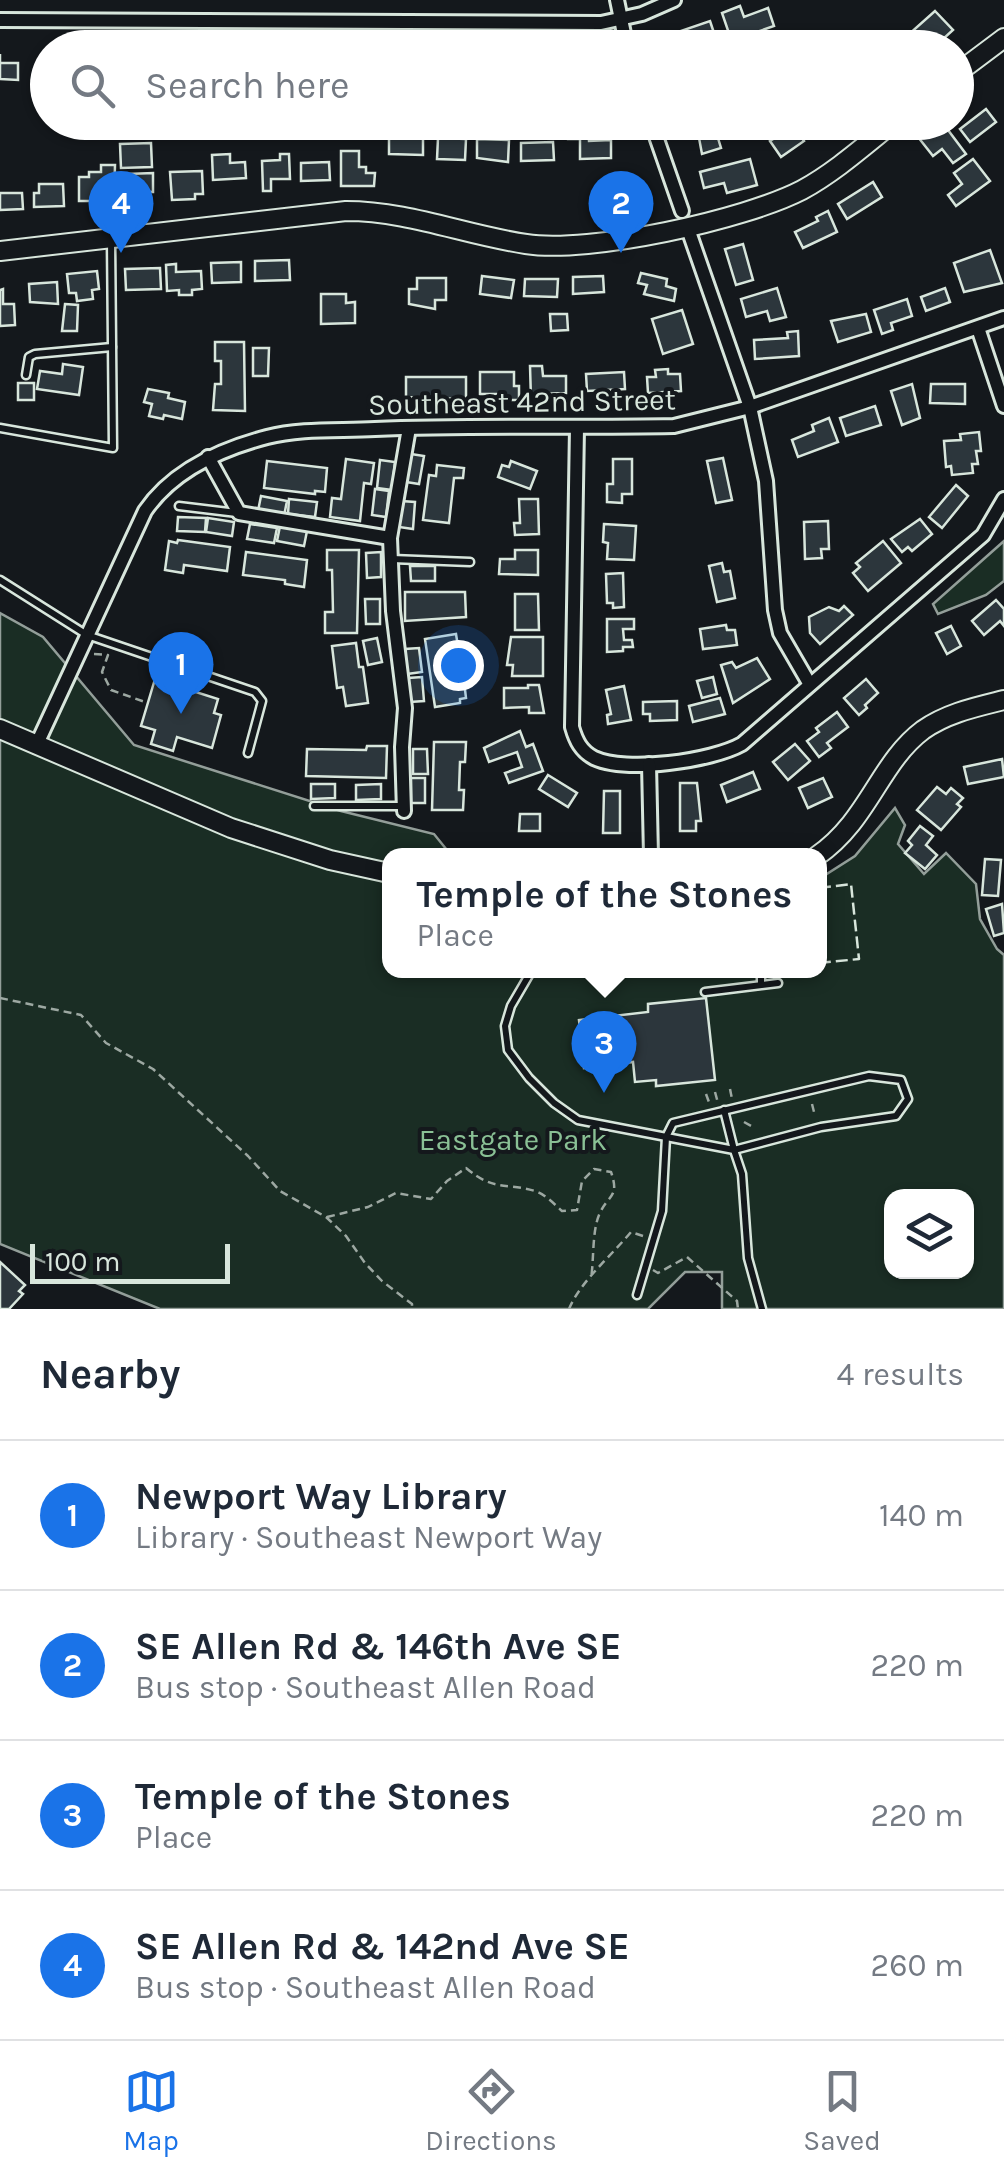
<!DOCTYPE html>
<meta charset="utf-8">
<style>
body{margin:0;font-family:Karla,sans-serif;background:#f6f6f7;color:#1f2937}
.controls{position:absolute;right:30px;bottom:30px;display:grid;overflow:hidden;border-radius:20px;box-shadow:0 2px 8px #0004}
.controls button{width:90px;height:90px;display:grid;place-items:center;padding:0;border:0;border-bottom:2px solid #e0e1e3;background:#fff;color:#1f2937;font:50px sans-serif}
.scale{position:absolute;left:30px;bottom:25px;width:200px;box-sizing:border-box;padding-left:10px;border:5px solid #d8e6dc;border-top:0;font-size:28px;line-height:35px;white-space:nowrap;color:#d8e6dc;-webkit-text-stroke:8px #14181c;paint-order:stroke}
.you{position:absolute;left:458px;top:665px;width:35px;height:35px;margin:-25px;border:8px solid #fff;border-radius:50%;background:#1a73e8;box-shadow:0 0 0 15px #1a73e833}
.badge{display:grid;place-items:center;width:65px;height:65px;border-radius:50%;background:#1a73e8;color:#fff;font-size:32px;font-weight:700}
.pin{position:absolute;translate:-50% -82px;filter:drop-shadow(0 2px 5px #0008)}
.pin::after{content:'';position:absolute;top:52px;width:35px;height:30px;background:inherit;clip-path:polygon(0 0,100% 0,50% 100%)}
.popup{position:absolute;left:382px;top:848px;width:445px;height:130px;box-sizing:border-box;display:grid;place-content:center;border-radius:20px;background:#fff;filter:drop-shadow(0 2px 8px #0005);font-size:32px;white-space:nowrap;color:#747a83}
.popup b{font-size:38px;color:#1f2937}
.popup::after{content:'';position:absolute;left:50%;top:100%;margin-left:-20px;border:20px solid transparent;border-top-color:#fff}
.list{margin:0;padding:0;list-style:none}
h2{display:flex;justify-content:space-between;align-items:center;height:130px;margin:0;padding:0 40px;font-size:42px}
h2 small{font-size:32px;font-weight:400;color:#747a83}
.list li{display:grid;grid-template-columns:65px 1fr auto;gap:30px;align-items:center;box-sizing:border-box;height:150px;padding:0 40px;border-top:2px solid #e0e1e3}
.list b{display:block;font-size:38px;white-space:nowrap}
.list p{margin:0;font-size:32px;white-space:nowrap;color:#747a83}
.list em{font-size:32px;font-style:normal;color:#747a83}
.icon{flex:none;width:55px;height:55px;fill:none;stroke:currentColor;stroke-width:2;stroke-linecap:round;stroke-linejoin:round}
.map{position:relative;flex:none;width:1004px;height:1309px;overflow:hidden}
.search{position:absolute;background:#fff;box-shadow:0 2px 8px #0004;left:30px;right:30px;top:30px;height:110px;display:flex;align-items:center;gap:25px;box-sizing:border-box;padding:0 35px;border-radius:55px;color:#747a83;font-size:38px}
.sheet{height:730px;background:#fff}
nav{display:flex;justify-content:space-around;align-items:center;box-sizing:border-box;height:140px;border-top:2px solid #e0e1e3;background:#fff;font-size:28px;color:#747a83}
nav a{display:grid;justify-items:center;gap:5px}
nav .on{color:#1a73e8}
.map>svg:first-child{display:block}
.green{fill:#1a2d24;stroke:#939e99;stroke-width:2.5;fill-rule:evenodd}
.building{fill:#2c363c;stroke:#d8e6dc;stroke-width:2.5}
.lines{fill:none;stroke-linecap:round;stroke-linejoin:round}
.lane-casing{stroke:#d8e6dc;stroke-width:11}
.street-casing{stroke:#d8e6dc;stroke-width:18}
.secondary-casing{stroke:#d8e6dc;stroke-width:22}
.path{stroke:#9da8a2;stroke-width:2.5;stroke-dasharray:8 5;stroke-linecap:butt}
.lane{stroke:#14181c;stroke-width:6}
.street{stroke:#14181c;stroke-width:12}
.secondary{stroke:#14181c;stroke-width:18}
.fence{stroke:#d8e6dc;stroke-width:2.5;stroke-dasharray:12 5;stroke-linecap:butt}
.labels{text-anchor:middle;dominant-baseline:central;stroke-width:8;stroke-linejoin:round;paint-order:stroke}
.street-label{font-size:30px;fill:#d8e6dc;stroke:#14181c}
.park-label{font-size:30px;fill:#8ac095;stroke:#14181c}
</style>
<div class="map">
<svg width="1004" height="1309" viewBox="0 0 1004 1309">
<rect width="100%" height="100%" fill="#14181c"/>
<g class="green">
<path d="M1004,541v40l-18,14 -48,19 -5,-10z"/>
<path d="M0,613l43,24 91,108 207,66 93,23 17,21 -62,1v114h430v-91l36,-23 40,-48 10,17 -7,19 26,30 22,-21 30,31 4,35 17,30 7,6v354h-282v-37h-37l-37,37h-488l-160,-65zM892,1196h74v76h-74z"/>
</g>
<g class="building">
<path d="M740,6l4,11 24,-9 6,18 -26,9 5,13h-19l-12,-35z"/>
<path d="M935,11l18,19 -11,10 -4,-4 -13,12h-5l-12,-13z"/>
<path d="M710,21l6,18 -28,9h-12l-4,-14z"/>
<path d="M0,54v9h18v17l-18,-1z"/>
<path d="M986,109l10,13 -26,20 -10,-13z"/>
<path d="M696,122h17l8,26 -19,6z"/>
<path d="M937,122h5l24,32 -13,9 -11,-14 -9,7 -15,-19z"/>
<path d="M794,126l10,15 -23,16 -11,-16z"/>
<path d="M567,128h21l1,13 22,-1v18l-31,1v-20h-12z"/>
<path d="M389,138h34v17l-34,-1z"/>
<path d="M438,138l28,1 -1,21 -28,-1z"/>
<path d="M477,139l32,1 -1,22 -31,-4z"/>
<path d="M553,142l1,18 -33,1v-18z"/>
<path d="M151,143l1,24 -31,1 -1,-24z"/>
<path d="M341,151h18v16h7v6h9l-1,13h-33z"/>
<path d="M230,154v9l15,-1 1,16 -33,2 -1,-25z"/>
<path d="M280,154h9l1,25h-19v12h-8l-1,-30 18,-1z"/>
<path d="M750,159l7,26 -30,8 -3,-10 -20,5 -4,-16z"/>
<path d="M973,159l17,22 -34,25 -8,-11 14,-11 -8,-11z"/>
<path d="M329,162l1,18 -29,1v-18z"/>
<path d="M101,165h14l-1,36h-35v-24h10v-5h12z"/>
<path d="M202,171l1,23h-8v5l-23,1 -2,-28z"/>
<path d="M153,173v19h-24l-1,-18z"/>
<path d="M629,179v5h8v5l-6,1 2,16 -16,2 -2,-15 -8,2 -2,-13z"/>
<path d="M873,182l9,15 -35,22 -9,-15z"/>
<path d="M39,184h24l1,22 -30,1v-14h5z"/>
<path d="M0,193h22l1,16 -23,1z"/>
<path d="M828,211l9,21 -34,16 -8,-16 23,-11 -2,-4z"/>
<path d="M743,244l10,36 -17,5 -11,-36z"/>
<path d="M990,250l12,33 -38,9 -10,-29z"/>
<path d="M289,260l1,20 -35,1v-20z"/>
<path d="M241,262v20l-29,1 -1,-20z"/>
<path d="M176,264v8l25,-1 1,18 -10,1v5h-13v-5l-12,1 -1,-26z"/>
<path d="M160,268l1,21 -35,1 -1,-21z"/>
<path d="M97,271l2,18 -7,1 1,9 -16,2 -1,-8h-7l-2,-19z"/>
<path d="M641,273l26,6 -1,7 10,3 -2,12 -30,-7 3,-9 -9,-2z"/>
<path d="M482,276l32,4 -3,18 -31,-4z"/>
<path d="M603,276l1,16 -31,2v-17z"/>
<path d="M417,278h29v22h-11v9l-26,-5v-15h8z"/>
<path d="M525,279h33l-1,18 -33,-1z"/>
<path d="M57,282l1,22 -28,-2 -1,-18z"/>
<path d="M777,288l9,29 -16,4 -3,-10 -21,6 -5,-18z"/>
<path d="M945,288l5,14 -24,9 -5,-14z"/>
<path d="M3,289v15h11l1,21 -15,1v-36z"/>
<path d="M321,294h25v9l9,-1v21l-34,1z"/>
<path d="M907,299l5,17 -21,7 2,7 -11,4 -8,-24z"/>
<path d="M65,304l13,1 -1,26h-15z"/>
<path d="M682,310l11,34 -30,10 -11,-35z"/>
<path d="M550,314h17l1,16 -17,1z"/>
<path d="M866,314l5,18 -33,10 -7,-21z"/>
<path d="M798,331l1,25 -44,3 -1,-19 34,-2 -1,-6z"/>
<path d="M215,342h29l1,69 -32,-1 2,-26h6v-23h-6z"/>
<path d="M253,348h16l-1,28h-15z"/>
<path d="M63,364l20,3 -4,28 -42,-6 3,-18 22,3z"/>
<path d="M530,366h12l1,10h23v17l-25,1v5h-10z"/>
<path d="M668,369v5h12l1,17 -33,2 -1,-16h9l-1,-7z"/>
<path d="M480,372h34v14h5v14h-17v-6h-22z"/>
<path d="M624,372l1,17 -38,2 -1,-17z"/>
<path d="M406,377h60v22l-60,-2z"/>
<rect x="18" y="383" width="16" height="17"/>
<path d="M912,384l8,34 -18,7 -11,-34z"/>
<path d="M931,384h34v20l-35,-1z"/>
<path d="M148,389l21,4 -1,5 17,4 -3,17 -18,-4 -1,4 -14,-3 3,-12 -8,-2z"/>
<path d="M875,406l6,19 -35,11 -6,-18z"/>
<path d="M829,418l9,24 -40,15 -6,-17 22,-9 -2,-6z"/>
<path d="M979,432l2,19h-5l2,13h-6l1,9 -21,2 -1,-9 -5,1 -2,-26 17,-1 -1,-6z"/>
<path d="M411,454l13,2 -5,28 -13,-2z"/>
<path d="M723,458l9,42 -16,3 -9,-42z"/>
<path d="M346,459l28,4 -3,21 -7,-1 -4,38 -30,-4 2,-19 9,1z"/>
<path d="M613,459h19v35h-10v9l-15,-1v-18h6z"/>
<path d="M380,460l15,2 -3,28 -15,-2z"/>
<path d="M267,461l60,7 -2,24 -10,-1v3l-51,-6z"/>
<path d="M511,461l26,10 -7,18 -32,-12 4,-12 7,2z"/>
<path d="M437,465l27,3 -1,10h-9l-5,45 -26,-3 6,-45 7,1z"/>
<path d="M956,485l12,11 -26,32 -13,-11z"/>
<path d="M375,489l14,2 -3,26 -14,-2z"/>
<path d="M261,496l26,5 -3,15 -26,-5z"/>
<path d="M289,499l28,3 -2,15 -27,-3z"/>
<path d="M519,499h19l1,35 -24,1 -1,-12h6z"/>
<path d="M401,501l14,1 -2,27 -14,-2z"/>
<path d="M178,517l28,1 -1,14 -28,-1z"/>
<path d="M208,518l26,4 -2,14 -26,-4z"/>
<path d="M920,519l12,15 -20,17 -4,-4 -6,5 -11,-13z"/>
<path d="M828,521l1,28h-8l1,9 -17,1 -1,-37z"/>
<path d="M250,524l27,4 -3,15 -27,-4z"/>
<path d="M604,524l32,2 -2,34 -27,-1 1,-16 -5,-1z"/>
<path d="M280,526l27,5 -3,15 -27,-5z"/>
<path d="M178,540l52,7 -3,24 -43,-6 -1,8 -18,-3 4,-29 8,2z"/>
<path d="M883,541l18,22 -33,28 -15,-18 7,-6 -4,-4z"/>
<path d="M327,550h32l-2,83h-32v-21h8l-1,-42h-5z"/>
<path d="M515,550h23v25l-39,-1 1,-15h15z"/>
<path d="M246,552l61,8 -3,27 -19,-3v-4l-42,-5z"/>
<path d="M381,552v25l-14,1 -1,-25z"/>
<path d="M722,563l2,9 6,-1 5,27 -18,4 -8,-36z"/>
<path d="M410,566h25v15h-24z"/>
<path d="M623,573l1,34 -11,1v-5h-6l-1,-29z"/>
<path d="M405,592h60l1,25 -61,4z"/>
<path d="M515,594h23l1,36h-24z"/>
<path d="M365,599h15v25h-14z"/>
<path d="M996,600l8,9v17l-4,-5 -16,14 -12,-14z"/>
<path d="M844,606l9,9 -33,29 -10,-11 -1,-16 20,-10 10,4z"/>
<path d="M607,619h27v10h-11l1,11h8l1,7h-10v4l-16,1z"/>
<path d="M726,625l1,5h8l2,15 -34,4 -3,-20z"/>
<path d="M951,626l10,20 -14,8 -11,-21z"/>
<path d="M456,634l3,19 -5,1 4,28 6,-1 2,17 -6,1v4l-25,4 -10,-68z"/>
<path d="M511,637h32v39h-31l1,-11h-6z"/>
<path d="M377,638l5,24 -14,3 -5,-24z"/>
<path d="M356,643l3,24h4l5,36 -22,3 -3,-19 -6,1 -5,-42z"/>
<path d="M419,648l3,24 -15,2 -2,-25z"/>
<path d="M757,658l13,21 -37,24 -12,-38 11,-3 4,6z"/>
<path d="M422,677l2,24 -14,1 -2,-24z"/>
<path d="M713,677l4,17 -15,4 -5,-17z"/>
<path d="M155,679l63,20 -4,14 7,2 -9,33 -35,-11 -4,14 -22,-7 4,-14 -14,-4z"/>
<path d="M866,679l12,14 -13,12 2,3 -8,7 -15,-17z"/>
<path d="M528,685h11l5,28h-15v-6l-25,1v-20h24z"/>
<path d="M624,686l7,34 -23,4 -1,-9 4,-1 -5,-24z"/>
<path d="M720,698l5,16 -32,8 -4,-16z"/>
<path d="M677,701v19l-27,1v-7h-7v-12z"/>
<path d="M837,712l11,15 -21,16 4,5 -12,9 -12,-16 12,-9 -3,-4z"/>
<path d="M520,731l6,16 7,-3 10,27 -34,12 -4,-10 17,-6 -5,-15 -28,10 -5,-14z"/>
<path d="M434,742h32l-1,20h-5l-1,28h5l-1,20h-31z"/>
<path d="M795,744l15,17 -22,19 -15,-18z"/>
<path d="M367,746h20l-1,32 -80,-2 1,-27 59,1z"/>
<path d="M413,749h14l1,25h-15z"/>
<path d="M1002,759l2,18 -36,7 -4,-17z"/>
<path d="M753,772l7,17 -33,13 -6,-17z"/>
<path d="M548,775l29,18 -9,14 -29,-18z"/>
<rect x="411" y="778" width="14" height="25"/>
<path d="M823,778l9,19 -24,11 -9,-20z"/>
<path d="M680,783h17l4,38h-5v10h-16z"/>
<path d="M311,784h24v14l-24,1z"/>
<path d="M381,784v15l-25,1v-15z"/>
<path d="M937,787l9,7 5,-6 12,10 -6,6 4,3 -20,23 -24,-20z"/>
<path d="M604,791h16v42h-17z"/>
<path d="M520,814h20v17h-21z"/>
<path d="M920,826l13,10 -7,9 11,10 -12,14 -20,-16 7,-8 -4,-4z"/>
<path d="M985,859l16,1 -3,36 -16,-1z"/>
<path d="M1002,904l2,29 -10,3 -8,-27z"/>
<path d="M706,998l9,82 -59,6v-6l-21,2 -2,-20 -49,6 -5,-48 69,-8v-8z"/>
<path d="M0,1262l25,23 -6,6 4,3 -14,15h-9z"/>
</g>
<g class="lines">
<g class="lane-casing">
<g id="lane">
<path d="M26,375l3,-18 6,-3 77,-7"/>
<path d="M0,428l113,20 -2,-209"/>
<path d="M179,506l58,7"/>
<path d="M392,559l78,3"/>
<path d="M0,580l87,55 168,57 7,9 -14,52"/>
<path d="M314,806h88"/>
<path d="M532,970l-21,36 -6,20 3,24 21,28 25,25 24,17 156,30 8,24 6,84 14,51"/>
<path d="M761,970v13"/>
<path d="M705,992l73,-9"/>
<path d="M637,1295l25,-84 4,-74 7,-14 196,-47 32,4 7,19 -12,17 -75,11 -87,23 -10,-40"/>
</g>
</g>
<g class="street-casing">
<g id="street">
<path d="M617,0l10,48"/>
<path d="M0,20l601,3 41,-9 32,-14"/>
<path d="M439,122h108"/>
<path d="M651,122l31,89"/>
<path d="M687,226l63,181 16,74 9,129 5,23 29,50"/>
<path d="M978,328l26,78"/>
<path d="M577,428l-5,299c4,14 9,24 22,31 32,15 118,3 148,-14l241,-209 21,-36"/>
<path d="M208,457l31,56 151,25"/>
<path d="M36,746l109,-235c28,-41 76,-62 122,-74 34,-9 73,-6 108,-8 99,-4 199,-1 299,-3l76,-19 254,-89"/>
<path d="M649,764l2,92"/>
<path d="M404,811l-2,-64 3,-39 -12,-97 -3,-73 19,-110"/>
</g>
</g>
<g class="secondary-casing">
<g id="secondary">
<path d="M956,74l48,-36"/>
<path d="M0,251l346,-40c62,0 119,24 180,33 63,10 218,-24 276,-54 33,-18 62,-44 92,-68"/>
<path d="M0,729l231,99 99,32 59,13"/>
<path d="M817,856c52,-36 62,-93 106,-126 24,-17 53,-23 81,-30"/>
</g>
</g>
<g class="path">
<path d="M94,654l14,1 -6,17 9,18 34,12"/>
<path d="M790,856l11,-5"/>
<path d="M0,998l81,17 25,28 47,26 95,87 32,35 46,26 20,19 19,27 17,18 30,23v5"/>
<path d="M730,1089l2,10"/>
<path d="M715,1092l3,11"/>
<path d="M706,1094l4,11"/>
<path d="M812,1104l2,8"/>
<path d="M744,1122l9,5"/>
<path d="M327,1217l41,-10 28,-14 35,6 16,-18 19,-13c29,24 38,14 69,23 10,3 19,13 27,20l15,-1 5,-29 12,-12 17,3c9,26 -3,22 -12,43 -7,17 -5,45 -8,64"/>
<path d="M653,1270l5,3 29,-16 50,44 1,8"/>
<path d="M569,1309c11,-27 42,-53 62,-77l12,4"/>
</g>
<use href="#lane" class="lane"/>
<use href="#street" class="street"/>
<use href="#secondary" class="secondary"/>
<path class="fence" d="M819,888l32,-4 8,75 -40,4"/>
</g>
<g class="labels">
<g class="street-label">
<text transform="translate(522 402) rotate(-1)">Southeast 42nd Street</text>
</g>
<g class="park-label">
<text x="513" y="1140">Eastgate Park</text>
</g>
</g>
</svg>
<div class="controls">
<button><svg class="icon" aria-label="layers" viewBox="0 0 24 24"><path d="M12 4l9 5-9 5-9-5zM3 14l9 5 9-5"/></svg></button>
</div>
<div class="scale">100 m</div>
<div class="you"></div>
<div class="pin badge" style="left:181px;top:714px">1</div>
<div class="pin badge" style="left:621px;top:253px">2</div>
<div class="pin badge" style="left:604px;top:1093px">3</div>
<div class="popup"><b>Temple of the Stones</b>Place</div>
<div class="pin badge" style="left:121px;top:253px">4</div>
<div class="search"><svg class="icon" aria-label="search" viewBox="0 0 24 24"><circle cx="10" cy="10" r="6"/><path d="M15 15l6 6"/></svg>Search here</div>
</div>
<section class="sheet">
<h2>Nearby<small>4 results</small></h2>
<ul class="list">
<li><span class="badge">1</span><div><b>Newport Way Library</b><p>Library · Southeast Newport Way</p></div><em>140 m</em></li>
<li><span class="badge">2</span><div><b>SE Allen Rd &amp; 146th Ave SE</b><p>Bus stop · Southeast Allen Road</p></div><em>220 m</em></li>
<li><span class="badge">3</span><div><b>Temple of the Stones</b><p>Place</p></div><em>220 m</em></li>
<li><span class="badge">4</span><div><b>SE Allen Rd &amp; 142nd Ave SE</b><p>Bus stop · Southeast Allen Road</p></div><em>260 m</em></li>
</ul>
</section>
<nav>
<a class="on"><svg class="icon" aria-label="map" viewBox="0 0 24 24"><path d="M3 6l6-2 6 2 6-2v14l-6 2-6-2-6 2zM9 4v14M15 6v14"/></svg>Map</a>
<a><svg class="icon" aria-label="directions" viewBox="0 0 24 24"><path d="M12 3l9 9-9 9-9-9zM9 14v-3h6M13 9l2 2-2 2"/></svg>Directions</a>
<a><svg class="icon" aria-label="saved" viewBox="0 0 24 24"><path d="M7 4h10v16l-5-4-5 4z"/></svg>Saved</a>
</nav>
